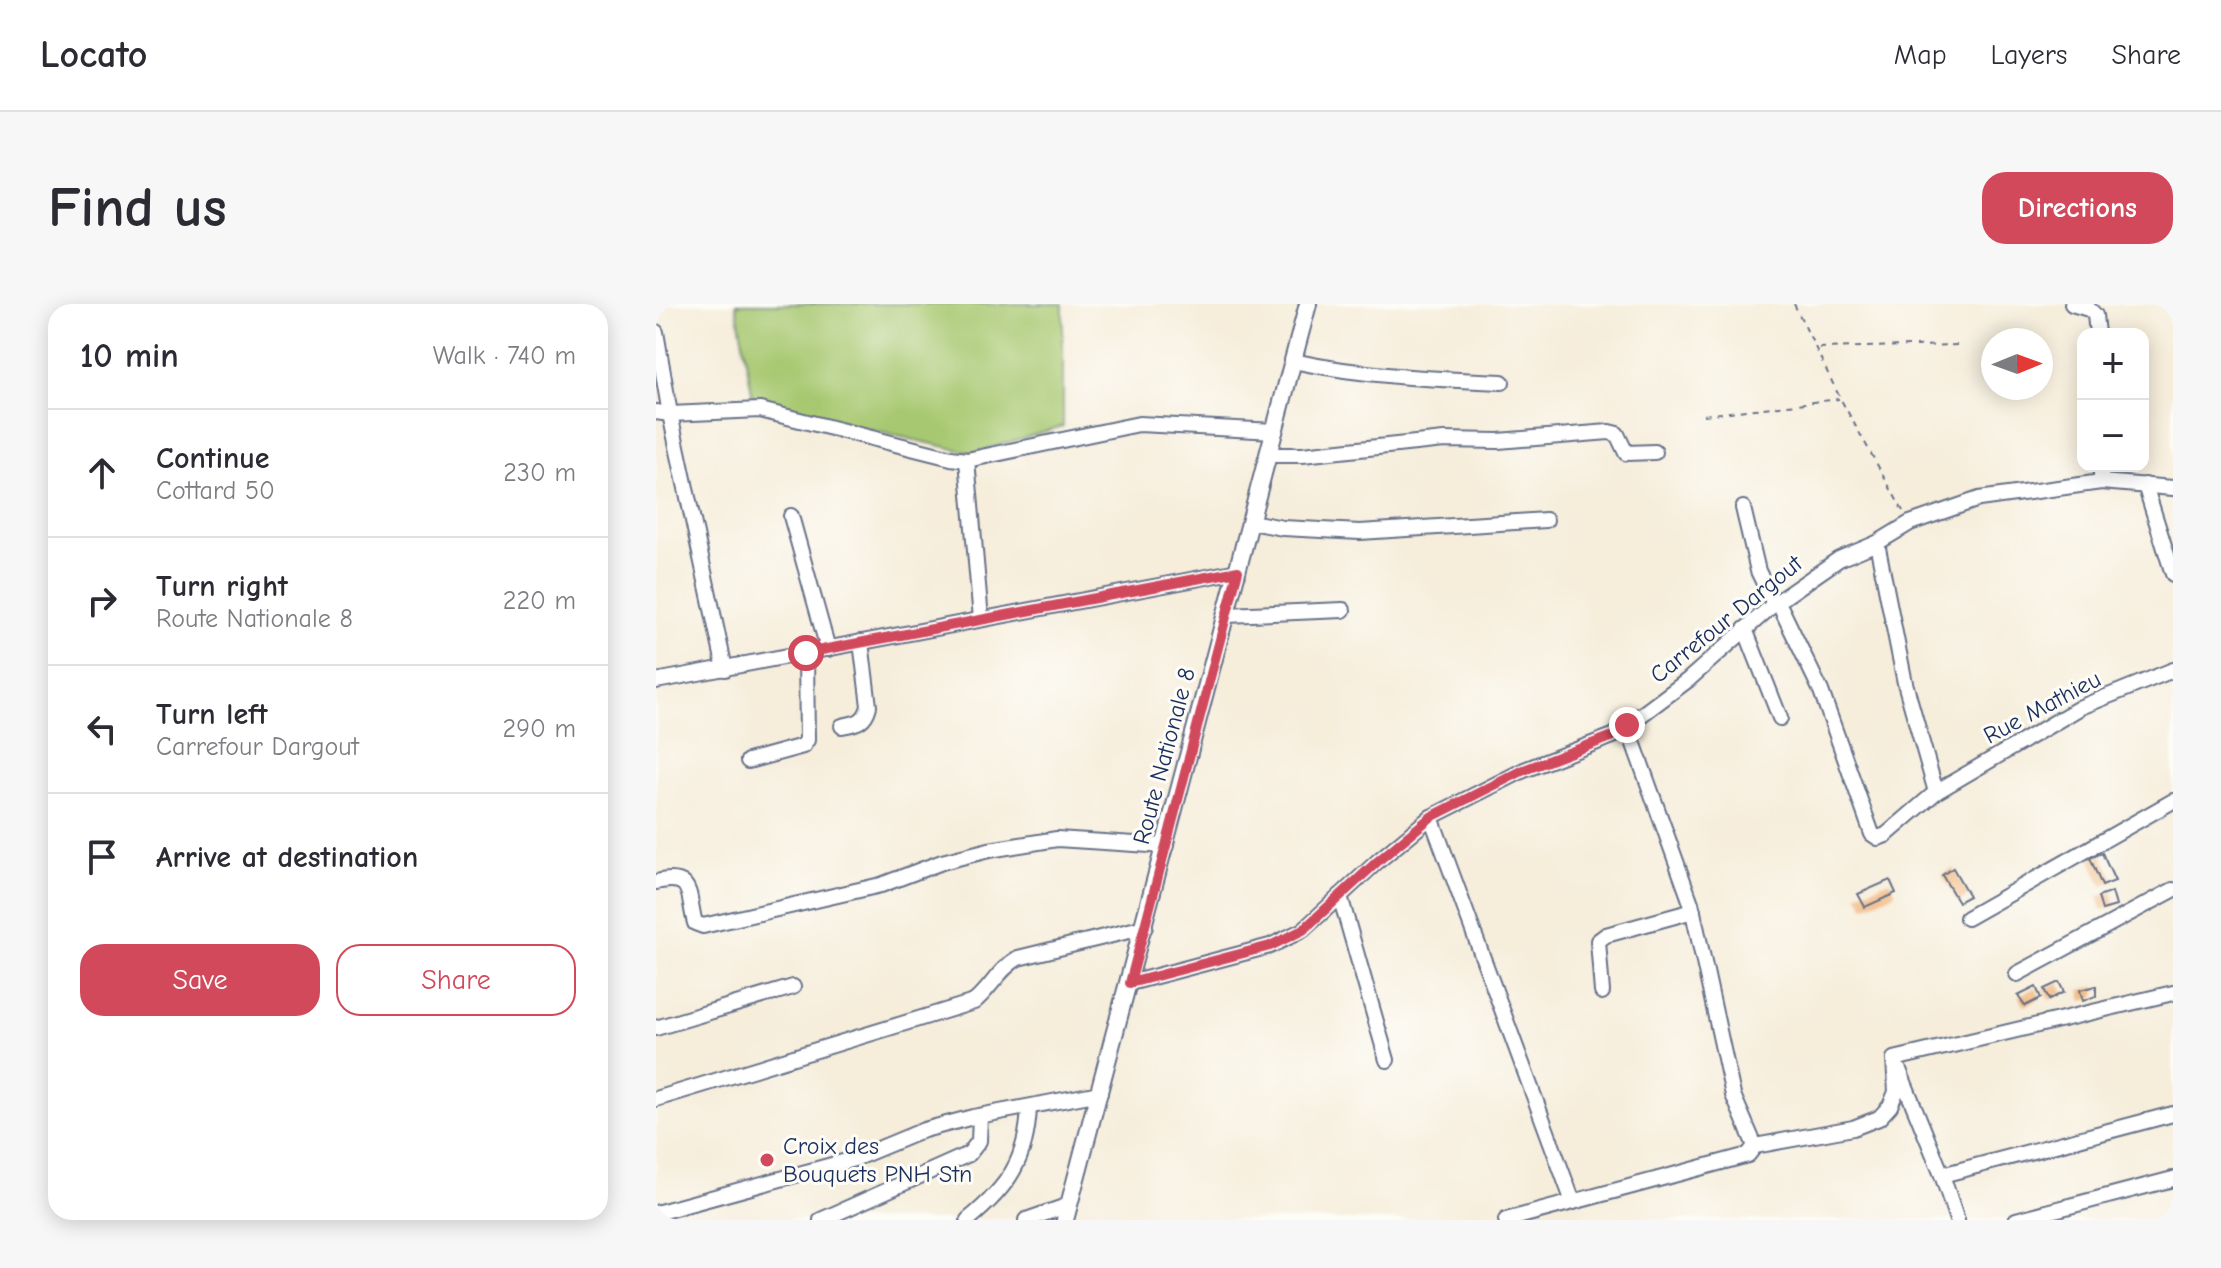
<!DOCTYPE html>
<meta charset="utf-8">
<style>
body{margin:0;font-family:"Comic Neue",sans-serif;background:#f7f7f7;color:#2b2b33}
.controls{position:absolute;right:24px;top:24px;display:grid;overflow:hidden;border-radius:16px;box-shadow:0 4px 20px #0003}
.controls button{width:72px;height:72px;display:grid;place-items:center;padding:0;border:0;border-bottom:2px solid #e1e1e2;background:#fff;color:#2b2b33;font:40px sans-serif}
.compass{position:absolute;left:1325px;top:24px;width:72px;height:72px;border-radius:50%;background:#fff;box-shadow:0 4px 20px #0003;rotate:89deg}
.stop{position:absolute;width:24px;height:24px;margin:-18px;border:6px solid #d1495b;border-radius:50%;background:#fff}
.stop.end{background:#d1495b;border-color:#fff;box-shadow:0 2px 8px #0008}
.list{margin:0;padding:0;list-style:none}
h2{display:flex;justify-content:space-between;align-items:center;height:104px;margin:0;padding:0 32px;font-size:34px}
h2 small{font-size:26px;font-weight:400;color:#7c7c81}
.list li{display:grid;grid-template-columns:52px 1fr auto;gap:24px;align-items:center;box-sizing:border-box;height:128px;padding:0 32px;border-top:2px solid #e1e1e2}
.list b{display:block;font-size:30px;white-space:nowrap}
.list p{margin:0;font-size:26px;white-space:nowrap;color:#7c7c81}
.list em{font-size:26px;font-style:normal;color:#7c7c81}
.actions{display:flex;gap:16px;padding:24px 32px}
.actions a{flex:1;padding:18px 0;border:2px solid #d1495b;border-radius:24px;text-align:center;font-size:28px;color:#d1495b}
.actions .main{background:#d1495b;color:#fff}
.icon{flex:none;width:44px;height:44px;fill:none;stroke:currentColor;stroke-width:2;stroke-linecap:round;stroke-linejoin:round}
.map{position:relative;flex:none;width:1517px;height:916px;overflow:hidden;border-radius:24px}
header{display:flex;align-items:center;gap:48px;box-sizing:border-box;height:112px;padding:0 40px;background:#fff;border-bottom:2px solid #e1e1e2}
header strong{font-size:38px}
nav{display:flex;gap:44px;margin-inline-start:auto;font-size:28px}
.intro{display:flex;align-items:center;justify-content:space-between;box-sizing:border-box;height:192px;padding:0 48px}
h1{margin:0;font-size:56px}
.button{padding:20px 36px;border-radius:24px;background:#d1495b;color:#fff;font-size:28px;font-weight:700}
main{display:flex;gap:48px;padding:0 48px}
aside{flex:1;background:#fff;border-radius:24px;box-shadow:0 4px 20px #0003}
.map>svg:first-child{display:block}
.green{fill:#a7c870;stroke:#617c67;stroke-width:2}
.building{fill:#f1b67b}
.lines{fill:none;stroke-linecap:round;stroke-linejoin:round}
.minor-casing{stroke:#687289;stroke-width:18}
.major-casing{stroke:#687289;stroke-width:20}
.path{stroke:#687289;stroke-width:2;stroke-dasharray:6 6;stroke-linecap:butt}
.minor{stroke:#fff;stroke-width:14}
.major{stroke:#fff;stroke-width:16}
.route{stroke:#d1495b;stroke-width:10}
.poi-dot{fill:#d1495b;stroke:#fdfcf7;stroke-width:3}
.labels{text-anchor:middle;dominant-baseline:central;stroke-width:6;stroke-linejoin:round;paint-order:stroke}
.street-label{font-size:24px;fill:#1b2f5e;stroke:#fdfcf7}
.poi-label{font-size:24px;fill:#1b2f5e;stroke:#fdfcf7;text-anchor:start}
</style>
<header>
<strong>Locato</strong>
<nav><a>Map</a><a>Layers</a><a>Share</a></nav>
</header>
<div class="intro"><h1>Find us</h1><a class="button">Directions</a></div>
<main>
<aside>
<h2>10 min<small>Walk · 740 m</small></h2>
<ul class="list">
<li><svg class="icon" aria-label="ahead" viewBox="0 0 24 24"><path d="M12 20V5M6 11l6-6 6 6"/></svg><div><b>Continue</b><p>Cottard 50</p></div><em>230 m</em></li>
<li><svg class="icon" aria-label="right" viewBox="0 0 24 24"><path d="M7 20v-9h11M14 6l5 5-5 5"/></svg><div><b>Turn right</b><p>Route Nationale 8</p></div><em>220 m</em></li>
<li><svg class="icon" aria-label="left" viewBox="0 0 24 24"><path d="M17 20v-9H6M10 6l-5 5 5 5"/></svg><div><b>Turn left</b><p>Carrefour Dargout</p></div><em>290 m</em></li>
<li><svg class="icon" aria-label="arrive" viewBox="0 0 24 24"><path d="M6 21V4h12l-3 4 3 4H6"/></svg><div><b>Arrive at destination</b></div></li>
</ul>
<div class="actions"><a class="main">Save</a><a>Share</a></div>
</aside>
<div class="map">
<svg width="1517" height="916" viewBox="0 0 1517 916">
<rect width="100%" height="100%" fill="#fdfcf7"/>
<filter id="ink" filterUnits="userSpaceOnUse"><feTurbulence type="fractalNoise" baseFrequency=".0125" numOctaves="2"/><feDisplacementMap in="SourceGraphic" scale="16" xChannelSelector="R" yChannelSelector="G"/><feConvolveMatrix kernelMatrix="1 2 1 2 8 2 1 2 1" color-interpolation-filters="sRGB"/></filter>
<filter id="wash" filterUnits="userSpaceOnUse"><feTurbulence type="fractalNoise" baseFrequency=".006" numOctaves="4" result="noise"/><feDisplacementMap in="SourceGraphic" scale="32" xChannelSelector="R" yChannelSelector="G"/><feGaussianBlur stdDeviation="1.8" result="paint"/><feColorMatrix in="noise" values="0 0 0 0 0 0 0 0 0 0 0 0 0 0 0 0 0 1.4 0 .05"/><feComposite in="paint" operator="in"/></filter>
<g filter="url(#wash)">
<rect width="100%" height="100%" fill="#f6edda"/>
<path class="green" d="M80,0h327v122l-90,27 -219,-49z"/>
<g id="blocks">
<g class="building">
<path d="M1446,549l13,28 -13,5 -12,-28z"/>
<path d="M1297,564l16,28 -11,6 -16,-27z"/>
<path d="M1234,576l6,13 -31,14 -7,-13z"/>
<path d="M1456,588l4,14 -14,4 -4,-13z"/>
<path d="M1403,678l5,10 -15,8 -5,-11z"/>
<path d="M1440,682v10l-13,5 -3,-11z"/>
<path d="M1380,683l5,11 -16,8 -7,-10z"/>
</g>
</g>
</g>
<g filter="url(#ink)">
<use href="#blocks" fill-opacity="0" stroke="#687289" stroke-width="2"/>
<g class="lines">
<g class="minor-casing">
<g id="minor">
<path d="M1416,0l17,5 6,6 2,19"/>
<path d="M0,28l14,82 55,255"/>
<path d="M637,57c69,15 139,18 209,21"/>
<path d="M0,108l14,2 90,-4 191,48 16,2 172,-36 136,7"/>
<path d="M613,151h33l142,-15 54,1 111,-9 8,2 9,19 29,-1"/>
<path d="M311,156l14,159"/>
<path d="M1445,162v16"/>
<path d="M1489,181l28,89"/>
<path d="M1087,204l15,63 16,33"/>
<path d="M135,212l37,133"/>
<path d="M595,218l32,6 77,4 186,-12"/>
<path d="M1221,239l28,140 31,109"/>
<path d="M1122,298l43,89 51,143 6,4 8,-3 50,-43 145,-85 92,-37"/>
<path d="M570,311l117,-5"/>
<path d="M1089,325l35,89"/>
<path d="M0,377l582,-110"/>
<path d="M971,421l64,178 42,192 22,51"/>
<path d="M186,422c15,-3 23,-4 27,-20l-8,-64"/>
<path d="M92,457l55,-15 4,-6 -1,-87"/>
<path d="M775,513l142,385"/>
<path d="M0,578c39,-9 31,13 39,41l8,3 178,-41 61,-23 47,-12 68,-11 109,7"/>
<path d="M684,592l47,164"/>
<path d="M1311,614l206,-117"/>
<path d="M1361,670l156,-84"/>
<path d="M474,679l140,-37 33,-16 75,-69 53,-44 93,-47 89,-34 75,-56 86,-76 65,-45 38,-16 33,-20 69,-24 122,-17 72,6"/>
<path d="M946,688l-4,-51 8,-6 87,-24"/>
<path d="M0,724l137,-41"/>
<path d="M1238,755l279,-66"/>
<path d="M1243,766l43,105 15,45"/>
<path d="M0,795l318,-97c17,-14 25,-33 44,-44l127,-31"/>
<path d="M1286,871l231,-61"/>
<path d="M0,909l198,-54 70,-29 49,-13 127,-24"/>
<path d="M165,916l148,-66 10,-13 1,-25"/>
<path d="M312,916c40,-33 59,-60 61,-113"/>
<path d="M370,916l43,-15"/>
<path d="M850,916l242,-65 7,-9 98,-18 26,-10 11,-12 6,-14 -2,-33"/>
<path d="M1360,916l157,-41"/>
</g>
</g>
<g class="major-casing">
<path id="major" d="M409,916l243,-916"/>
</g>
<g class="path">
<path d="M1138,0l46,94 63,113"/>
<path d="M1163,44l142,-3"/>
<path d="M1048,111l135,-16"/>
</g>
<use href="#minor" class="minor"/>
<use href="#major" class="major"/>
</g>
</g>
<g class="lines" filter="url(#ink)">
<path class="route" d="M150,349l432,-82 -108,412 140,-37 33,-16 75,-69 53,-44 93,-47 89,-34 14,-11"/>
</g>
<circle class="poi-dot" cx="111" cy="856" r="8"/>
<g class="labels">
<g class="street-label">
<text transform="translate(1070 315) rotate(-39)">Carrefour Dargout</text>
<text transform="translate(1386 403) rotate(-28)">Rue Mathieu</text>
<text transform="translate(508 452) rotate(-75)">Route Nationale 8</text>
</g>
<g class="poi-label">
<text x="127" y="842">Croix des<tspan x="127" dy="28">Bouquets PNH Stn</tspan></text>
</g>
</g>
</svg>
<div class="controls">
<button>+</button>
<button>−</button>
</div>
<svg class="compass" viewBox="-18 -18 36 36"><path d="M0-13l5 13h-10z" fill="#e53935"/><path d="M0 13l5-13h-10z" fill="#7c7c81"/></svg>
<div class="stop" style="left:150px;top:349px"></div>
<div class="stop end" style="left:971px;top:421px"></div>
</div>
</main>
